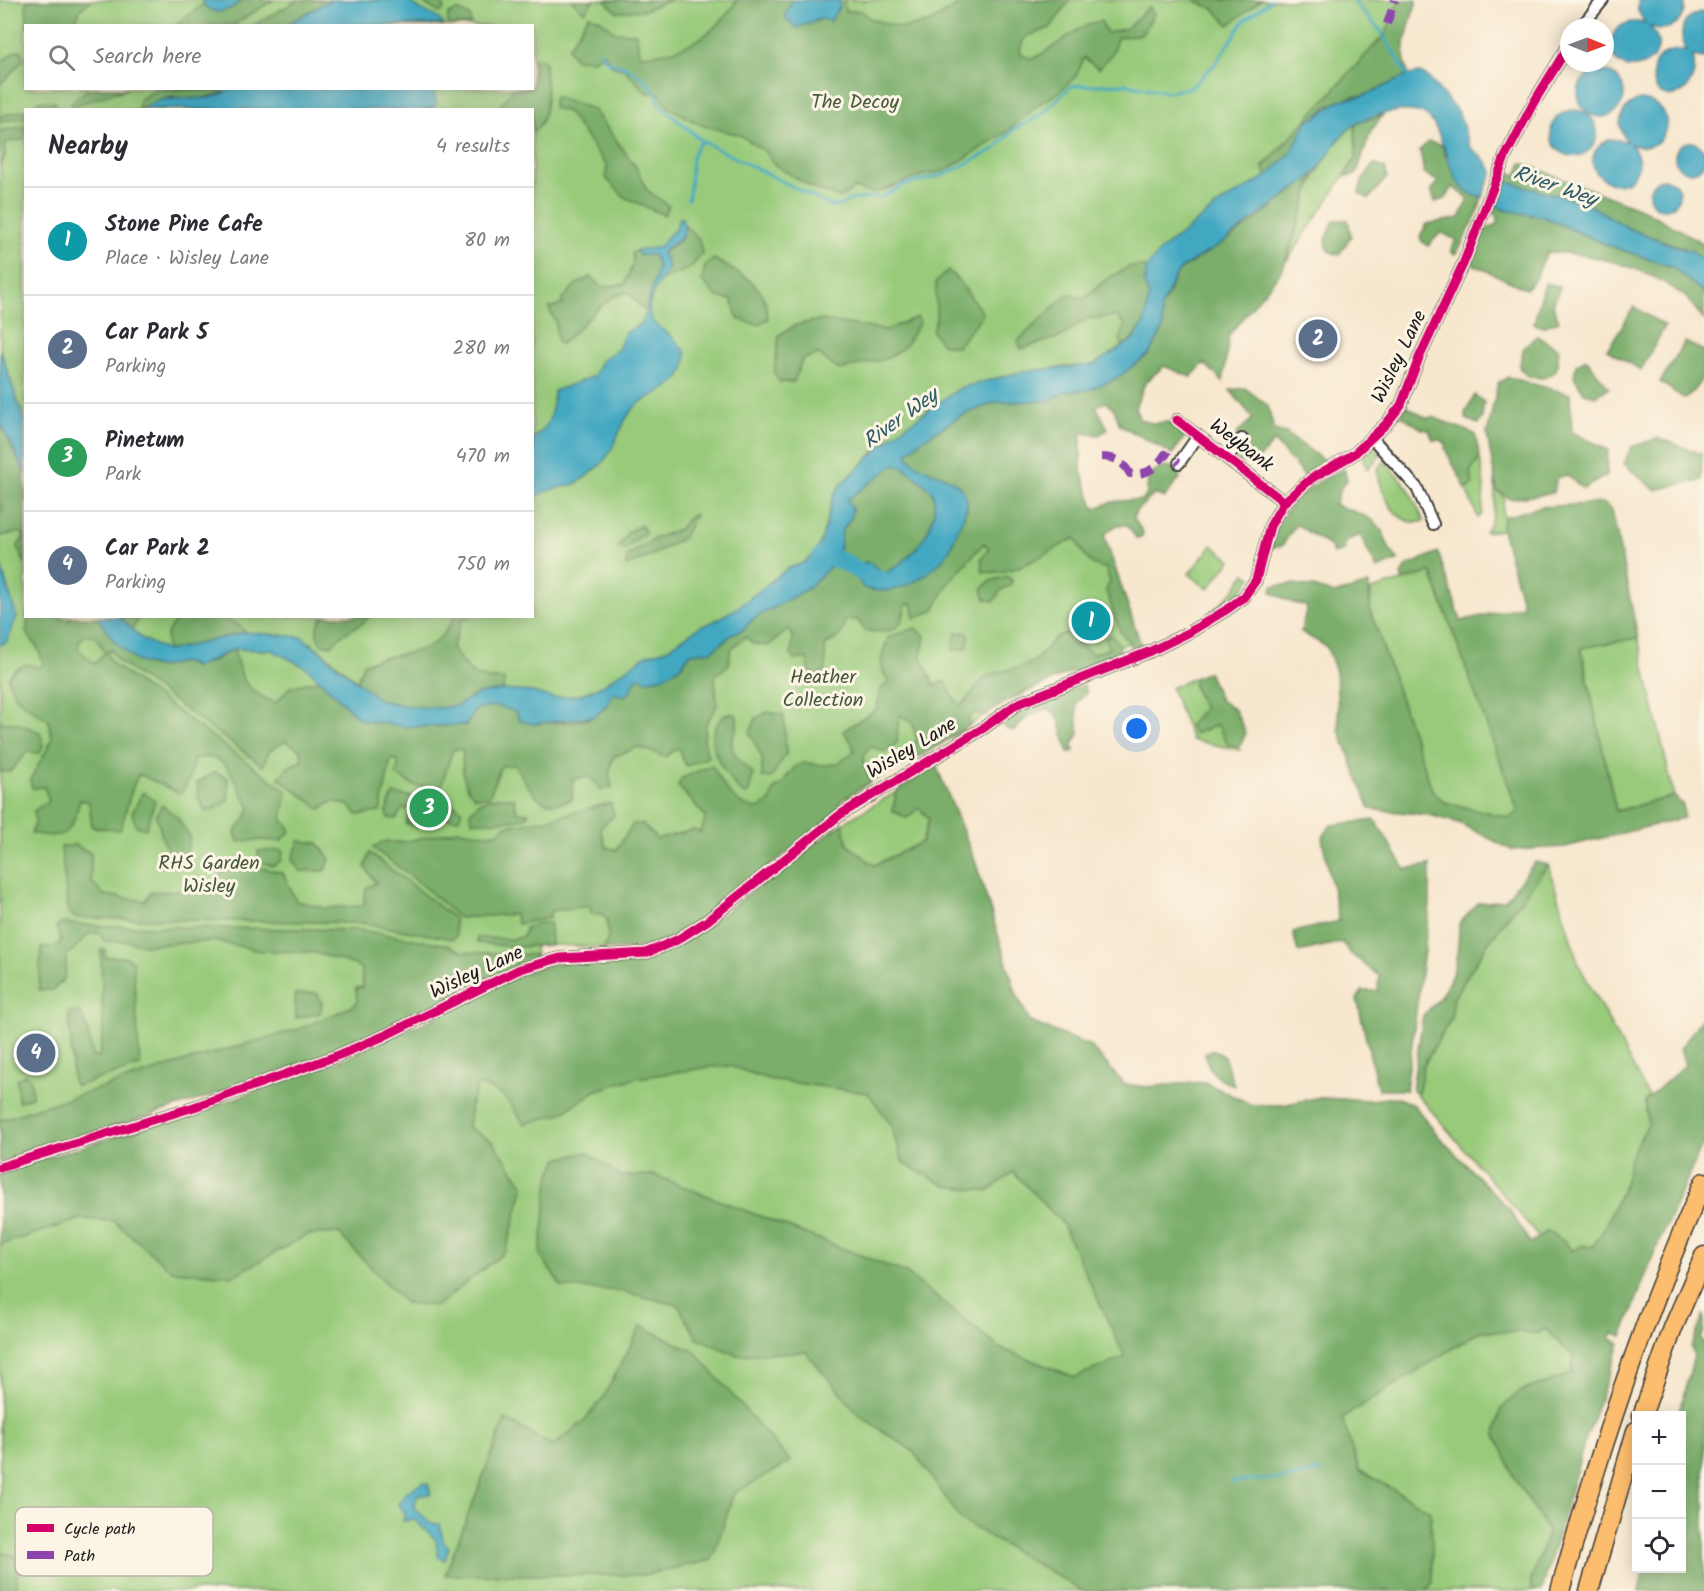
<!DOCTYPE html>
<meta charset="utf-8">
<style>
body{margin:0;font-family:Kalam,sans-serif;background:#f2f2f3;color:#2b2b33}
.controls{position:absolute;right:18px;bottom:18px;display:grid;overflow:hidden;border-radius:0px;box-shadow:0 3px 15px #0003}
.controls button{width:54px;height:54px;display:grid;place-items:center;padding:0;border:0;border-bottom:2px solid #e1e1e2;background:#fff;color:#2b2b33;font:30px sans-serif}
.compass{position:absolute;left:1560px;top:18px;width:54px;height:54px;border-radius:50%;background:#fff;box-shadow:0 3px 15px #0003;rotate:91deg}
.you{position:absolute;left:1137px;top:729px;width:21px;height:21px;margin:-15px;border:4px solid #fff;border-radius:50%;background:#1a73e8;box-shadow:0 0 0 9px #1a73e833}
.badge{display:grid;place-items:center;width:39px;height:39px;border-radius:50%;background:#d93025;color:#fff;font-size:20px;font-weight:700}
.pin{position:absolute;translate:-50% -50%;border:3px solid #fff;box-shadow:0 2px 6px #0006}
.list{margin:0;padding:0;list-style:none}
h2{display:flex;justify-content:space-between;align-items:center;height:78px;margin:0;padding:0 24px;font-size:26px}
h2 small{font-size:20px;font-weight:400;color:#7c7c81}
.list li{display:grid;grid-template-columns:39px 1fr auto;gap:18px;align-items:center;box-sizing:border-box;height:108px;padding:0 24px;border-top:2px solid #e1e1e2}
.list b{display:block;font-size:22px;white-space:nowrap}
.list p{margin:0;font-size:20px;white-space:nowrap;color:#7c7c81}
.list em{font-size:20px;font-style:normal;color:#7c7c81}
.icon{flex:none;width:33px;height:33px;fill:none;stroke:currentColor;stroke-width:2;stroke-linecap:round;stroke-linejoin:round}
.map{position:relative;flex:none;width:1704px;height:1591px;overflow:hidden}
.search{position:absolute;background:#fff;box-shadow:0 3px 15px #0003;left:24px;top:24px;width:510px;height:66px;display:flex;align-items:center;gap:15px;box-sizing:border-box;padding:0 21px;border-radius:0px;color:#7c7c81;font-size:22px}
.panel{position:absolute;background:#fff;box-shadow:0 3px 15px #0003;left:24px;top:108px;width:510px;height:510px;border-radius:0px}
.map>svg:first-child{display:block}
.green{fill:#98ca7a;stroke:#5a734b;stroke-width:1.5;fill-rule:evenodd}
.forest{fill:#7aae6a;stroke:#4b6543;stroke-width:1.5;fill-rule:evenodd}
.water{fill:#42a8c2;stroke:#2f626f;stroke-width:1.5}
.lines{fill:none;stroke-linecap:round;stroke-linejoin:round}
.stream{stroke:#42a8c2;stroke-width:3}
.river{stroke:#42a8c2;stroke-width:18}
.minor-casing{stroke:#3d3a37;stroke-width:14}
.motorway-casing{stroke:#3d3a37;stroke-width:21}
.minor{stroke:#fff;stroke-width:10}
.motorway{stroke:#fcbd6e;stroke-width:18}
.quiet{stroke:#8e44ad;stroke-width:8;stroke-dasharray:15 8;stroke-linecap:butt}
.cycleway-casing{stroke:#fcf5e5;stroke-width:13}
.cycleway{stroke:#d6006c;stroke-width:9}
.labels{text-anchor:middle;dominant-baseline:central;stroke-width:6;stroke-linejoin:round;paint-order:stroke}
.park-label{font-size:20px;fill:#47593d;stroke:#fcf5e5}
.street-label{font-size:20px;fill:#1c1c1c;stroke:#fcf5e5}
.water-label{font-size:21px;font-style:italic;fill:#2d5b67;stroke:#fcf5e5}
.key{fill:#fcf5e5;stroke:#b9b4a9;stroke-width:1.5}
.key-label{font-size:16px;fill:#1c1c1c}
</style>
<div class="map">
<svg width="1704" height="1591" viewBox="0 0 1704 1591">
<rect width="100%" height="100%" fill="#fcf5e5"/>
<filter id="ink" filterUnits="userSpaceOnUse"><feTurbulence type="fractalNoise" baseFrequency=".0167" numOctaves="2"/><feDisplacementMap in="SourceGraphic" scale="12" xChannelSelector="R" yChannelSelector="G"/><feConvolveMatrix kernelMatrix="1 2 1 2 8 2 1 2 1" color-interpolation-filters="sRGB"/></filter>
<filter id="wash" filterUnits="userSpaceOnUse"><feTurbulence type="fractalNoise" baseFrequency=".008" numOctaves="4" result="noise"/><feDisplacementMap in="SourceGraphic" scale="24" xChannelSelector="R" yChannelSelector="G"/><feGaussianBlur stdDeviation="1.35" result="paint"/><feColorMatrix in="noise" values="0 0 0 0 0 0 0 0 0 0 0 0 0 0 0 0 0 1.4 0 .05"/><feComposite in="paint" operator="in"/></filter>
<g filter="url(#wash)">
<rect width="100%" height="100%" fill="#f7e7ce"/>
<g class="green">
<path d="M0,0h1399l-12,33 -124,134 4,9 -46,27 -26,20 -62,117 -40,25 -69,6 -64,17 -63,44 -25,22 -38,40 -12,45 -8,16 -13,9 -14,5 -50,39 -24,14 -12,4 -34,23 -20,6 -46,31 -21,9 -27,3 -21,-6 -152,8 -68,-57 -144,8 -26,-12 -22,-22 412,-1v-506h-506l-1,313 -25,-74zM26,26h506v62h-506z"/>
<path d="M1355,124l1,34 -70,104c18,-52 25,-101 69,-138z"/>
<path d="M1374,448l7,7 -14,14 -5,-12z"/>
<path d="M0,450l25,49 1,117 58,1 26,33 18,7 106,-8 38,1 35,18 44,40 213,13 269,-166 262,-46 46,136 -8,2 -6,-4 -7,3 -2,8 -44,16 -74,35 -58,39 -72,38 -30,20 -1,10 -210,137 -94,-5 1,17 -199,90 -337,111z"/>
<path d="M1480,458l4,28 -2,28 -4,4 -12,-29 7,-4 -4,-13z"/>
<path d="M1385,461l23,27 16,33c-29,8 -43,-28 -47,-52z"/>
<path d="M1495,481l2,10 7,4 -2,35 -17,2c12,-14 9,-33 10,-51z"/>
<path d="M1212,545l19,15 -23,29 -19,-15z"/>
<path d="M1431,572l87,239 -8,7 -66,-16 -12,-12 -62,-180 1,-20z"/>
<path d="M1245,574l7,3 -19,23 -31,22 33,-33z"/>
<path d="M1638,638l36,158 -58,15 -35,-163z"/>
<path d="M1194,678v8l10,23 -15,16 5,9 24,-10 10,21 12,1v4l-48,-10 -21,-52z"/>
<path d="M896,792l-3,19 26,-3 10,11 -7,22 52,17 42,135 14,29 60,24 34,38 22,3 58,-5 48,23h31l33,-7 56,2 24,-3 18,8 25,32 70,72 65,148 -3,17 -52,18 -4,87 33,52 -17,50 1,8 6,2h-112l7,-9 -97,9h-1336v-419l197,-60 142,-51 93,-42 48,-26 178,-39 26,-11 159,-120z"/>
<path d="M1548,865l31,100 70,132 -4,4 3,23 -18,34 -4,23 -24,52 -10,14 -20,4 -8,-10 -16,-10 -9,6 -121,-142 5,-29 28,-47 3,-22 35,-56z"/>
</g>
<g class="forest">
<path d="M29,0h62l-10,9 -8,16 -46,1 -1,-23z"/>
<path d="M242,0h32l-41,25 -58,1 28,-22c14,12 27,8 39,-4z"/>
<path d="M298,0h32l-44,25 -34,1z"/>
<path d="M423,0h19l2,9 -4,4 -17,-10z"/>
<path d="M571,0h22l-8,12z"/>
<path d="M607,0h65l-28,10 -27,2 -11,-10z"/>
<path d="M737,0h55l-6,13 21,12 18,-7 14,-18h5l1,11h17l9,8 31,9 29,-6 35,-22h104l-20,28 -25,9 -5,12 2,6 10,4c24,-10 43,-34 69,-38l6,12 20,-5 22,-21 5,7 -12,20 -25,4 -4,14 -14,17 -15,-11 -8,18 -19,18 -18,10 -32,28 -62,39 -25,5 -46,18 -19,-6 -16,10 -26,-10 -37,-22 -11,-14 -25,-17 -39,-10 -33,-18 -9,-14h-12l-22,-23 -13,-4 -8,-13 -10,7 -19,-1 -7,-11 21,-33 12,5 14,12 21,1 4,22c41,-1 75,-19 97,-55z"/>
<path d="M1193,0h68l-32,25 -15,-16z"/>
<path d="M1399,0h18c-6,22 -20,53 -8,75l-46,21h-9l-26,10 -12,11 -8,3 -19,35 -22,21 -4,-9 123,-134z"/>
<path d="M457,10l13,6 1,8 -19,2 -4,-3v-8z"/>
<path d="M21,50l2,11c-10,8 -16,19 -23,23v-21l14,-11z"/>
<path d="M533,58l8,1 4,4c1,26 7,52 -12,70l-1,-23 -35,-1 16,-20 19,-1z"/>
<path d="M90,88h37v1l-55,17 -1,-4z"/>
<path d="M158,89c24,3 45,-1 69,3l-28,7 -26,-2 -13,2 -22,11 2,-11z"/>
<path d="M556,97l37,12 43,58 11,23 22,16 -5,9 -40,-18 -18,-19 1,-12 -39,-54 -15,-4v-10z"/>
<path d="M40,101l15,1 2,7h-29z"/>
<path d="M25,110v7l-25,5v-6z"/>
<path d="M1383,115l-12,16 -15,44 -11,1 11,-18 -1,-34z"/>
<path d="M25,126v13l-20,4v13l-5,9v-34z"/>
<path d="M1428,142l14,3 3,10 30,41 7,1 -4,15 -21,41 -4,1 -2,-5 5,-9 -15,-8 -13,14 -6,-4 -2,-6 7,-12 33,-6 8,-20 -15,-11 -8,12 -10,3 -4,-12 8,-8 -15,-9 -4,-23z"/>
<path d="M1522,163l124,48 58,33v17l-21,-13 -53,-19 -44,-26 -82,-22 4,-9 9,3z"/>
<path d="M1374,164l11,4 2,9 -18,22 -10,-6 3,-12z"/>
<path d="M1314,175l-31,94 -54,66 -6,47 -19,-19 -13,14 -27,-11 -19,17 -10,25 5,12 12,3 18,-1 15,15 -13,17 -52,-29 -6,-16 -8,-7 -10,4 12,23 -9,6 -18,-2v38l14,38c18,-10 28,-8 48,-9l4,-6 1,-19 18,-9 9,2 5,10 -16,20 -9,-4 -19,17 -3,7 10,14 -1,5 -5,2 -10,-14h-10l-13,10 37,110 -8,2 -13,-16 -14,-41 4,-8 -4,-14c-19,-1 -23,-16 -31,-30 -28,14 -59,38 -92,34l-2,-14 8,-9 -5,-6 -34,38 -17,30 -19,7 -1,-15 -8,2c-1,25 -15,29 -40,26l-7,-11h-13c-1,15 -8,19 -20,25l1,25 -9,6 -7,-4 -3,-14 -12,2 -4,-5 2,-18 -4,-8 -21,17 -14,-2 -9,-7 -14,12 -3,17 -13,9 2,30 -11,19 -2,16 4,17 -22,9 -8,-18 -13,9 -27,-10 -25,10 -4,19 3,11 -11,3 -11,-13 -17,2 -1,20c-33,15 -41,-10 -57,-34l-14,1 -12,31h-14c-14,-12 -13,-31 -12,-47l-10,-1 -12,38 -27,-1 -18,-11 3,-14 -8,-2 -11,53 -23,3 -7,-9 -17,-5 -13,8 -41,-31 9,-11 14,-7 -1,-10 -16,-9 -16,10 -6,15 -146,-106 -6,-10 -5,3 8,12 173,126 -5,27 9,13 -10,10 -26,-1 -17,2 -3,-10 11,-14 4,-11c-17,-23 -18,-58 -56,-48l-4,19 -9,16 -42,-20c-10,17 -12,37 -19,56l-28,-3 -3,-25 -9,-2c-9,35 -14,40 -49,33l4,-9 -1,-13 15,-10 -5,-14 -12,1 -2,-8 22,-40 -3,-19c-18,-14 -37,-19 -41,-43l6,-8 13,-6 12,4 4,-4 -4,-14 -13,-18 2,-15h32l2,3 7,1 1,-4h27l39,44 22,6 25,-5 11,5 17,-5 23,-13c8,33 10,40 41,54l15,-16 29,-7 42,40 47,7 58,-2 10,-16 21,-3 19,6 2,6c17,6 61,7 78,-3 9,-5 12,-14 17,-22l18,-2 5,-13 47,-14 8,-11 21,-2 22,-18 9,-3 10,-11 54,-30 26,-25h10l16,10v7l12,10 96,-81c-2,-43 -49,-27 -60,-57l16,-14 39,-24 35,-13 51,-1 17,-9 23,-2 61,-36 14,-25 -2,-23 8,-11 3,-13 8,-12 65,-42zM86,635l9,1 10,16 -10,12 -17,-15 1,-8z"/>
<path d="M1494,203l10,7 40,7 58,26 70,24 32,26v27c-7,-8 -13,-19 -21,-25 -37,-28 -90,-42 -136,-43l-12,27 -9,10 -52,-24 -2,-6 11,-28 13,-6 3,-6 -7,-8z"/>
<path d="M1334,220h14l3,16 -12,19 -11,-4 -2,-11z"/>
<path d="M685,226l14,13 3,14 -11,15 -31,12 9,-12 -7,-15 19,-14z"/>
<path d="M637,250l2,5h15l4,12 -11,42h-4l-15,-17c-28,6 -45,35 -67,52l-4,-2 -1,-19 -7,-15 14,-4 -1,-4 13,-15 15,-8 12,10 23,-3 8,-21 -1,-10z"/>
<path d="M714,259c28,17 53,23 54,60l-11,6 -19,-6 -6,-19 -15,-3 -15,-17 3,-14z"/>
<path d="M1130,266l17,1c-3,15 -1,15 2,29 3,19 -10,40 -26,50l-3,-6 5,-15 -9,-9 -30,3 -23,17 -42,13 -3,-8 49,-47 18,4 20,-18z"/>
<path d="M948,270l12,12 23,32 -25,32 -15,-1 -11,-14 4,-12v-37z"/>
<path d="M1545,283l15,4 -7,18 6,16 -17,6 -8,-4z"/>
<path d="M1634,307l31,19 -24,44 -34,-20z"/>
<path d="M917,317l3,5 -15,24 -17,12 -49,12 -21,-16 -16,6 -8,22h-14l-6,-8 5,-39 17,-10 24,-5 66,10z"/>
<path d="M1537,336l22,13 -3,22 -12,7 -16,-1 -9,-10 5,-20z"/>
<path d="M1685,342l19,9c0,26 0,30 -19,48l-25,-17z"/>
<path d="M1586,359l23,29 -13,8 -12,-3 -10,-17 2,-11z"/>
<path d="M1508,377l62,17 2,38 36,18 -1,25 -24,14 -16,-14 -10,3 -4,15 -43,6 -13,-8 -10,-57 11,-51z"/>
<path d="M1245,388l23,18 6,24 12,3 40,29 -21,15 -31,-36 -19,23 -14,-2 -11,-15 8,-15 15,-14 -23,-28z"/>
<path d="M1475,395l9,7 -2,16 -4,6 -12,-5 -1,-6z"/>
<path d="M1406,406l20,12 7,-1 42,17 5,24 -10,14 3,13 -7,4 -21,-40 1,-5 -5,-4h-8l-4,-10 -7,-1 -21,-14z"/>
<path d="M0,422l25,51v91l-8,-17 7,-10 -3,-5 -21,4v-21l3,-5 -3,-8z"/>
<path d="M1658,438l44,16 -1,26 -46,10 -31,-26 7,-17z"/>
<path d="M895,463l12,6 26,23c8,36 -21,66 -49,83l-13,-12 -6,-1 -5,6 -24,-15 6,-23 6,-7 -1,-23z"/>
<path d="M1344,469l3,11 -7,9 -5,16c17,6 43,12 49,30 5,13 5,15 15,25l-22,9 -17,-34 -14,6 -2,10 -11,3 -2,-7 -35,-23 -14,22 -13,2c14,-46 34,-58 75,-79z"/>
<path d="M1603,503l9,7 26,128 -57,10 35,163 58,-15 9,9 1,13 -119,29 -53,3 -53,-27 -30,-8 -59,-6 -31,-79 -3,-58 -9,-25 -26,-15 6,-26 -14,-3 -22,-11 2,-6 20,-2 21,3 20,7 35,-10 1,26 62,180 12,12 66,16 8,-7 -87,-239 -28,9 -2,-6 6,-9 31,-14 23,69 62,-15 -21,-76 1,-13 37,-10z"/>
<path d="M695,515l-12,23 -34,19 -23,9 1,-10 29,-18 23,-9 11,-13z"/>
<path d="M641,525l5,8 -23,17 -5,-2 10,-16z"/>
<path d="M1007,576l5,4 -2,6 -9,4 -7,11 -9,-2 -3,-10 8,-8z"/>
<path d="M324,616h45v1c-11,13 -29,14 -37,29l-11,-2c-6,-11 -6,-18 3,-28z"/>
<path d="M454,616l17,1 -9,3 -10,28c17,24 22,33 52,31l-1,11 -25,4 -22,12 -18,3 -33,-3 -25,-6 -23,-18 6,-18c37,-16 72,-2 91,-48z"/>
<path d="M120,617h19l-7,13z"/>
<path d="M180,617c25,0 49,-5 66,15l-78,19c-5,-17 0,-22 12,-34z"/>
<path d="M915,628l10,8 -4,20 13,29 11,-4 9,18 8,6c8,-8 16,-22 24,-28 12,-8 34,-6 49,-17 12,-9 18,-28 35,-27l6,10 17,11 15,-5 -2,-12 6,-2 8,11 -2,8 -93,37 -42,25 -7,-4 -6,4 -2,10 -58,36 -4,-9 11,-12 -5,-19 -13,-7 -2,28 -13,9 -11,-5c-16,7 -8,21 -3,35l-30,20 -1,10 -134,104 -31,21 -20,8 -25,4h-25l4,-12 -1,-17 -5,-6h-10l-3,-8 -39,5v7l-33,6 -2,-10 -56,4 -38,-34 -48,-36 9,-6h21l56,-12 26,4 12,-1 9,-7 38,-6 67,-17 3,13 -14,12 6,19 10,3 17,-26h9l15,15 37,-9 7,2 5,-15 -28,-31 4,-8 30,-13c11,21 22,42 47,44l12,-9 3,-11 8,-4c20,-38 30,-13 56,-22 5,-2 11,-8 16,-12l-2,-8 -9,-12 34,-22 3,-19 9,-8c-12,-17 -8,-26 0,-45z"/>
<path d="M956,632l11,1 2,4 -2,11 -14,2z"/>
<path d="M1208,672l12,28 15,10 11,23 -6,13 -12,-1 -10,-20 -24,9 -5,-9 15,-16 -10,-23v-8z"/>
<path d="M1084,685l3,8 -11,10 3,31 -6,10 1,7 -5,2 -11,-36 -8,-8c-16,2 -25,7 -34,21h-7l-9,-7 28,-16z"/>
<path d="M767,712l17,3 2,39 -15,24 -9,-1v-19l-12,-25 6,-15z"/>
<path d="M725,714h11c4,18 -3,15 -4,28 -1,14 12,23 21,32l-4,18 -4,3c-14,-12 -39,-45 -31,-65 2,-6 8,-11 11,-16z"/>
<path d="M0,718l2,5h15l23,9 3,13 -3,8 -13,-1 -17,20 -10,-1z"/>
<path d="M936,765l38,93 42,135 14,29 60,24 34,38 22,3 58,-5 48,23h31l33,-7 56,2 24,-3 18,8 25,32 70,72 21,34 18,-12 16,10 8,10 11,-6 9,2 10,-14 24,-52 4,-23 18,-34 -3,-23 40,-36 -5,-16 24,-34v126l-51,115 -28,74 -3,6 -9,-3 -3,6 10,4 -37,104 -41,144 -10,-1 -1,-9 17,-50 -33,-52 -19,-44 4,-25 19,-18 52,-18 3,-17 -29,-28 -7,4 -58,-2 -138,87 17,52 72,41 2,71 -7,9h-343l-121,-70 -49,-70 -53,-35 -54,-64 -70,3 -39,-17 -19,-33 -58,-14 -58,-4 -22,-32 9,-77 9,-19 29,-7 34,24 33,-1 252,98 94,75 75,29 50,-20 -63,-134 -49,-51 -25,19 -42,-5 -43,-23 -13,-40 -22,-30 -100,-14 -38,-13 -20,1 -79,12 -36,12 -35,23 -36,10c-13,-21 -21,-34 -46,-39l-7,18 -3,24 25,15 31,44 -18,65 -69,55 -32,-3 -67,-70 -31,2 -74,41 -61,-5 -58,-50 -33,-2 -81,26v-73l197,-60 142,-51 93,-42 88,-45 28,-9 30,-5 80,-6 26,-11 159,-120 5,22 26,20 48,-23 7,-23 -10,-11 -12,10 -14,-7 3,-19z"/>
<path d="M215,772l13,6v22l-12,9 -11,2 -6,-11 -2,-17z"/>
<path d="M143,792l12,9 -9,28 -10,-3 -4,-13z"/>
<path d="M434,792l14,1 4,10 10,7 -3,9 -31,-2 -8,9 -14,-2 4,-14 -7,-2 -7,11 -8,-1 -2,-6 7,-18 28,4z"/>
<path d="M498,797l16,1 3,14 12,1 -4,5c-18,3 -34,5 -53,3l-2,-9 10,-10z"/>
<path d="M162,805l15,12 13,20 -6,29 -10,-3 -10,-20 -8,-28z"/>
<path d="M1375,820l30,49 25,-4v39l-24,186h-28l-21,-91 5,-8h16l1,-15 -28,-22 -9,-12 -44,10 -5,-20 46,-11 -17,-83 9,-13z"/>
<path d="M299,841l19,2 12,16 -5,12h-25l-8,-11z"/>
<path d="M75,845l16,8v28l13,14 41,6 6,-9 62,-3 16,-29 54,13 13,28 29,7 38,-2 3,-18 10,-5 -11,-16 5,-14 84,65 2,18 -3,3 -92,-16 -285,-5 -8,-6 -7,-65z"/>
<path d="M283,850l-1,10 -9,6 -13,-4 -2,-11z"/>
<path d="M1535,862l13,3 -59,76 -35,56 -3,21 -28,48 -5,29 -6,-5 11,-75c29,-24 36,-54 36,-91l19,-21 27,-3z"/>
<path d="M61,923l42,3 257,4 88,15 15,7 72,3 1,6 -199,90 -129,46 -208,65v-42l179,-57 120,-34 52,-22 6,-5 -1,-14 7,-1 -2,-18 -5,-4 -44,-13 -53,-1 -42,-10 -72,4 -19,-4h-21l-7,-8h-8l-24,24 -1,21 -12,12h-14l2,-42c10,-3 13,4 20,-8l-5,-13z"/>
<path d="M539,923h11l1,22 -34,2 -40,-4v-5l38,1 8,-3 3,-9z"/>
<path d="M101,950h4v7h21l7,4 7,105 -64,20 -3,-4 -4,-70h11l7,15 6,30h6l4,-23z"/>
<path d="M317,993l5,10 -2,10 -24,5 -1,-24z"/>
<path d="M1213,1050l11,6 10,30c-15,-6 -26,-14 -29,-32z"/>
<path d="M25,1075l6,4 1,18 -14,5 -1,-23z"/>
<path d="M1704,1314v17l-4,8 4,4v248h-65l5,-22 38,-1v-152l-4,-1 16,-59 -3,-9z"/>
<path d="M641,1326l54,26 96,110 -57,31 -22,67 -68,15h-199l60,-156 48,27 30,-24 20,-24z"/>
<path d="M0,1551l17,6v34h-17z"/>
</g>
<g class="water">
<path d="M201,0h41c-13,12 -31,19 -41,0z"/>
<path d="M330,0h79c9,13 26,11 35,25h-158z"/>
<path d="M792,0h47l1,6 -10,16 -9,-4 -24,10 -11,-10v-5z"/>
<path d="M1638,0h46c3,21 -15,35 -35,26 34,36 -38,62 -38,18 1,-19 19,-25 34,-21l-7,-12z"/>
<path d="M1704,11v47l-11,-2c11,37 -40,60 -40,17 1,-19 18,-25 34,-22 -10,-18 -5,-36 17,-40z"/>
<circle cx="1601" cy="94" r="23"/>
<path d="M1420,73l8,4 31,36 11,34 16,14 7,11 -11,25c-38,-2 -33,-67 -57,-82 -17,-10 -56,0 -71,10 -19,13 -25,33 -40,49 -8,9 -20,15 -29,22 -24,17 -46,35 -70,52 -11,7 -26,13 -35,22 -10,10 -11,25 -19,36l2,23 -14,25 -32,24 -29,12 -23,2 -17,9 -51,1 -35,13 -39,24 -16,14c7,21 46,17 58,41 5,11 -1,21 -5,31 -5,10 -8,24 -16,33 -20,22 -51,40 -81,30l-4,-7v-12l6,-7 6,1 13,11c28,-15 57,-46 49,-82l-26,-23 -12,-5 -48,36 5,9 -1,9 -9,12 -2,18 -8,8 1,8 -26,25 -54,30 -10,11 -9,3 -22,18 -21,2 -12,15 -14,8 -19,5 -4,-3h-6l-5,13 -7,5 -11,-3 -5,10 -12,13 -62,8 -14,-3 -4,-9 -19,-6 -21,3 -10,16 -59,2 -46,-7 -54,-52 -35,-18 -38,-1 -37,18 -14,-5 -25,5 -22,-6 -22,-20 -17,-24h23l22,22 26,12 78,-19 56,5 78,63 25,6 33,2 18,-2 22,-12 25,-4 29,2 21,6 27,-3 21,-9 46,-31 20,-6 34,-23 12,-4 24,-14 50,-39 14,-5 13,-9 8,-16 12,-45 9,-12 54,-50 63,-44 64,-17 69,-6 40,-25 11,-16 5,-27 -5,-14 3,-16 15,-18 59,-46 46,-27 22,-21 19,-35 8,-3 24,-17 23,-4 46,-21z"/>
<path d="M231,88l202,1 4,14 -4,5 -13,2 -277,-1c26,-22 62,1 88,-21z"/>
<path d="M1640,100c43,2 28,60 -9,44 6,8 10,17 6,26 -17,37 -71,-8 -28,-31l18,2c-13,-16 -7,-35 13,-41z"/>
<circle cx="1574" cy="133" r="23"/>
<circle cx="1690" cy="157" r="15"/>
<circle cx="1664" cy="194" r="15"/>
<path d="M1504,181l82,22 44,26 58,22 4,-1 3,5 9,6v32l-32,-26 -70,-24 -58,-26 -40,-7 -10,-7z"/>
<path d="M679,218h3c9,25 -10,21 -20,35l7,15c-11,16 -32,44 -10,59 11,8 19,14 27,26 1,37 -29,35 -50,53 -18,17 -20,47 -39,62 -6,5 -15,13 -23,16 -15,5 -29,4 -41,16v-62c19,-12 19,-25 21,-47l40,-15 7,-15 17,-12 7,-16 18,-11 15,-55 -4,-12h-15l-2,-5c7,-2 14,0 21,-3 8,-4 9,-13 18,-18z"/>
<path d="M0,349l25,74v50l-25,-51z"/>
<path d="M0,563l17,54 -11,26 -6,2z"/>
<path d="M423,1482l5,2 3,10 -14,2 -3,12 17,15 9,1 3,17 6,6 -4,13 -7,-4 -2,-16 -21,-20 -12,1 2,-8 -7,-9 9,-12z"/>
</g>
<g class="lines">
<g class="stream">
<path d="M1352,0l28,30 29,48"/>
<path d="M600,52l8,10 18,5 17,11 13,15 4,12 42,36 129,65h8l11,-6 32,-3 22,-12 40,-10 51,-26 18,-19 28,-15 30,-29 55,-2 41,8 23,-4 26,-25 28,-42 27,-21"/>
<path d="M688,199c6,-20 -3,-43 14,-58"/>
<path d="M1292,1478l29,-7"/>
<path d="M1231,1482l59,-4"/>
</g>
<path class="river" d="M821,556c29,3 35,19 61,24"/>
</g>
</g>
<g filter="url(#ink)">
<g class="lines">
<g class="minor-casing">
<g id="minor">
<path d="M1581,27l22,-27"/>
<path d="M1177,420l107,82"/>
<path d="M1372,438l45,50 16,36"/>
<path d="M1227,458l15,-19"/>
<path d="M1179,463l19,-27"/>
<path d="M0,1167l194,-60 145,-52 45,-19 136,-67 40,-11 86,-5 31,-13 30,-19 134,-107 141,-85 35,-25 134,-53 37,-18 38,-23 18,-13 12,-17 14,-54 14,-24 28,-24 42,-24 32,-30 15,-19 18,-47 45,-96 41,-105 29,-55 35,-57"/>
</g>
</g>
<g class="motorway-casing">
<g id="motorway">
<path d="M1642,1416l31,-88 31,-72"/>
<path d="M1560,1591c39,-140 84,-277 144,-409"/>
<path d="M1589,1591l47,-160"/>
</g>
</g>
<use href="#minor" class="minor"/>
<use href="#motorway" class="motorway"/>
<g class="quiet">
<path d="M1387,24l8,-24"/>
<path d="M1101,457c14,0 22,4 29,17 18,1 26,-6 35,-20l14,9"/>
</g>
<g class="cycleway-casing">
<g id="cycleway">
<path d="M1177,420l107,82"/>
<path d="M0,1167l194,-60 145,-52 45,-19 136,-67 40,-11 86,-5 31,-13 30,-19 134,-107 141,-85 35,-25 134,-53 37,-18 38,-23 18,-13 12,-17 14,-54 14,-24 28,-24 42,-24 32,-30 15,-19 18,-47 45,-96 41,-105 29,-55 35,-57"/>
</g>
</g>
<use href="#cycleway" class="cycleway"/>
</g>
</g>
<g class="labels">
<g class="park-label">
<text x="855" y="103">The Decoy</text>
<text x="823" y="678">Heather<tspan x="823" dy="23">Collection</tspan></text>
<text x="209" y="864">RHS Garden<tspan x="209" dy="23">Wisley</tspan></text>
</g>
<g class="street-label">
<text transform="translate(1400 357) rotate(-64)">Wisley Lane</text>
<text transform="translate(1241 446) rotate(37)">Weybank</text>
<text transform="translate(912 749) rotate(-31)">Wisley Lane</text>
<text transform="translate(477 973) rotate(-25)">Wisley Lane</text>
</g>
<g class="water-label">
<text transform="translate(1555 187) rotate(19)">River Wey</text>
<text transform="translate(901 419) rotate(-36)">River Wey</text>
</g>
</g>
<rect x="15" y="1507" width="198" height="69" rx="9" class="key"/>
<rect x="27" y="1524" width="27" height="8" fill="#d6006c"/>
<rect x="27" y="1551" width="27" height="8" fill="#8e44ad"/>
<g class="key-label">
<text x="64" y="1534">Cycle path</text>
<text x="64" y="1561">Path</text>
</g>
</svg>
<div class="controls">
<button>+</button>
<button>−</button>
<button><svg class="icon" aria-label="locate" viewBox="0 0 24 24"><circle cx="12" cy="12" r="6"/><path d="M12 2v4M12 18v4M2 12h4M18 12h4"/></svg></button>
</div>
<svg class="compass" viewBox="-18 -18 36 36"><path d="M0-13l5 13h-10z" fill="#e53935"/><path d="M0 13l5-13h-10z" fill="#7c7c81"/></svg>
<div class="you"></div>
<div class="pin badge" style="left:1091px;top:621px;background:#0f9aa8">1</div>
<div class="pin badge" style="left:1318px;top:339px;background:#5c6f8a">2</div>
<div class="pin badge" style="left:429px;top:808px;background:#2e9e5b">3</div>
<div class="pin badge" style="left:36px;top:1053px;background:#5c6f8a">4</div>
<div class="search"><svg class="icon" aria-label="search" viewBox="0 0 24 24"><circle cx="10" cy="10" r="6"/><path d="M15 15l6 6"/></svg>Search here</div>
<section class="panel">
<h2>Nearby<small>4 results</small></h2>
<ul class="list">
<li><span class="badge" style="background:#0f9aa8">1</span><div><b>Stone Pine Cafe</b><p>Place · Wisley Lane</p></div><em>80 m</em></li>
<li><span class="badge" style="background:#5c6f8a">2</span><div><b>Car Park 5</b><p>Parking</p></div><em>280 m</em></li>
<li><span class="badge" style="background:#2e9e5b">3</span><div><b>Pinetum</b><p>Park</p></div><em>470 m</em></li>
<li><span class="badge" style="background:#5c6f8a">4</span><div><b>Car Park 2</b><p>Parking</p></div><em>750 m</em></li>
</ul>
</section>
</div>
